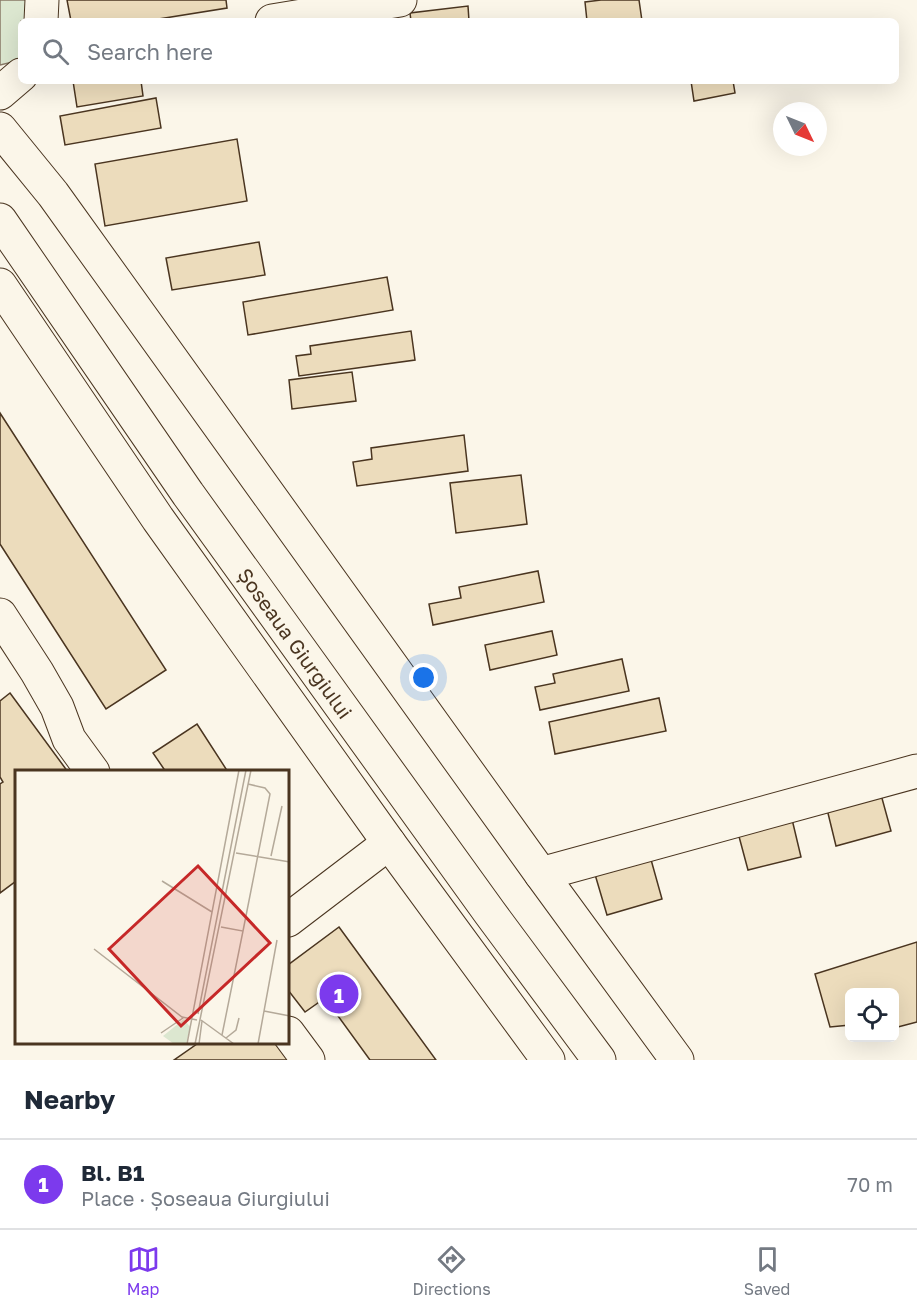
<!DOCTYPE html>
<meta charset="utf-8">
<style>
body{margin:0;font-family:"Golos Text",sans-serif;background:#f6f6f7;color:#1f2937}
.controls{position:absolute;right:18px;bottom:18px;display:grid;overflow:hidden;border-radius:9px;box-shadow:0 6px 24px #0002}
.controls button{width:54px;height:54px;display:grid;place-items:center;padding:0;border:0;border-bottom:2px solid #e0e1e3;background:#fff;color:#1f2937;font:30px sans-serif}
.compass{position:absolute;left:773px;top:102px;width:54px;height:54px;border-radius:50%;background:#fff;box-shadow:0 6px 24px #0002;rotate:133deg}
.you{position:absolute;left:424px;top:678px;width:21px;height:21px;margin:-15px;border:4px solid #fff;border-radius:50%;background:#1a73e8;box-shadow:0 0 0 9px #1a73e833}
.badge{display:grid;place-items:center;width:39px;height:39px;border-radius:50%;background:#7c3aed;color:#fff;font-size:20px;font-weight:700}
.pin{position:absolute;translate:-50% -50%;border:3px solid #fff;box-shadow:0 2px 6px #0006}
.list{margin:0;padding:0;list-style:none}
h2{display:flex;justify-content:space-between;align-items:center;height:78px;margin:0;padding:0 24px;font-size:26px}
h2 small{font-size:20px;font-weight:400;color:#747a83}
.list li{display:grid;grid-template-columns:39px 1fr auto;gap:18px;align-items:center;box-sizing:border-box;height:90px;padding:0 24px;border-top:2px solid #e0e1e3}
.list b{display:block;font-size:22px;white-space:nowrap}
.list p{margin:0;font-size:20px;white-space:nowrap;color:#747a83}
.list em{font-size:20px;font-style:normal;color:#747a83}
.icon{flex:none;width:33px;height:33px;fill:none;stroke:currentColor;stroke-width:2;stroke-linecap:round;stroke-linejoin:round}
.map{position:relative;flex:none;width:917px;height:1060px;overflow:hidden}
.search{position:absolute;background:#fff;box-shadow:0 6px 24px #0002;left:18px;right:18px;top:18px;height:66px;display:flex;align-items:center;gap:15px;box-sizing:border-box;padding:0 21px;border-radius:9px;color:#747a83;font-size:22px}
.sheet{height:168px;background:#fff}
nav{display:flex;justify-content:space-around;align-items:center;box-sizing:border-box;height:84px;border-top:2px solid #e0e1e3;background:#fff;font-size:16px;color:#747a83}
nav a{display:grid;justify-items:center;gap:3px}
nav .on{color:#7c3aed}
.map>svg:first-child{display:block}
.green{fill:#dce7d0;stroke:#887966;stroke-width:1.5}
.building{fill:#ecdcbc;stroke:#4a3520;stroke-width:1.5}
.lines{fill:none;stroke-linecap:round;stroke-linejoin:round}
.minor-casing{stroke:#4a3520;stroke-width:35}
.highway-casing{stroke:#4a3520;stroke-width:35}
.minor{stroke:#fbf6e9;stroke-width:33}
.highway{stroke:#fbf6e9;stroke-width:33}
.labels{text-anchor:middle;dominant-baseline:central;stroke-width:4.5;stroke-linejoin:round;paint-order:stroke}
.street-label{font-size:20px;fill:#4a3520;stroke:#fbf6e9}
.inset-road{fill:none;stroke:#b4a999;stroke-width:1.5}
.view{fill:#c62828;fill-opacity:0.15;stroke:#c62828;stroke-width:3}
.inset-edge{fill:none;stroke:#4a3520;stroke-width:3}
</style>
<div class="map">
<svg width="917" height="1060" viewBox="0 0 917 1060">
<rect width="100%" height="100%" fill="#fbf6e9"/>
<path class="green" d="M0,0h28l-1,21h-6v39l-21,5z"/>
<g class="building">
<path d="M67,0h159l1,8 -81,13h-75z"/>
<path d="M601,0h38l3,21h-55l-2,-19z"/>
<path d="M468,6l1,15h-58l-1,-8z"/>
<path d="M73,81h68l2,15 -66,11z"/>
<path d="M691,81h42l2,12 -41,8z"/>
<path d="M156,98l5,30 -96,17 -5,-29z"/>
<path d="M237,139l10,62 -142,25 -10,-62z"/>
<path d="M259,242l6,33 -93,15 -6,-32z"/>
<path d="M387,277l6,33 -145,25 -5,-33z"/>
<path d="M411,331l4,29 -116,16 -3,-20 15,-2 -1,-8z"/>
<path d="M352,372l4,29 -64,8 -3,-29z"/>
<path d="M0,413l166,257 -60,39 -106,-165z"/>
<path d="M464,435l4,36 -111,15 -4,-24 19,-3 -1,-11z"/>
<path d="M521,475l6,49 -71,9 -6,-50z"/>
<path d="M538,571l6,31 -111,23 -4,-21 32,-6 -2,-11z"/>
<path d="M552,631l5,24 -67,15 -5,-25z"/>
<path d="M622,659l7,32 -89,19 -5,-23 20,-4 -2,-9z"/>
<path d="M10,693l58,79h-52v109l-16,12v-109l3,-2 -3,-5v-76z"/>
<path d="M659,698l7,33 -111,23 -6,-32z"/>
<path d="M197,724l31,48h-69l5,-3 -11,-16z"/>
<path d="M880,791l11,40 -55,15 -10,-41z"/>
<path d="M791,815l10,42 -53,13 -11,-41z"/>
<path d="M650,856l12,43 -55,16 -13,-44z"/>
<path d="M339,927l97,133h-66l-45,-62 -20,14 -17,-22v-25z"/>
<path d="M917,942v80l-23,6v-36h-44v33l-20,2 -15,-53z"/>
<path d="M197,1044h80l12,16h-115z"/>
</g>
<g class="lines">
<g class="minor-casing">
<g id="minor">
<path d="M41,21l1,-21"/>
<path d="M272,21l128,-21"/>
<path d="M0,93l21,-18"/>
<path d="M0,129l53,65 488,680 136,186"/>
<path d="M0,615l37,57 20,35 12,32 24,33"/>
<path d="M541,874l376,-103"/>
<path d="M288,920l101,-77"/>
<path d="M288,1033l20,27"/>
</g>
</g>
<g class="highway-casing">
<g id="highway">
<path id="s1" d="M0,220l188,274 302,419 109,147"/>
<path d="M0,285l158,234 231,324 159,217"/>
</g>
</g>
<use href="#minor" class="minor"/>
<use href="#highway" class="highway"/>
</g>
<g class="labels">
<g class="street-label">
<text stroke="none"><textPath href="#s1" startOffset="516">Șoseaua Giurgiului</textPath></text>
</g>
</g>
<g transform="translate(15 770)">
<rect width="274" height="274" fill="#fbf6e9"/>
<path d="M169,249l6,8 -4,17h-12l-11,-8z" fill="#dce7d0"/>
<path class="inset-road" d="M221,83l54,9M256,86l11,-50M147,111l50,31M206,157l22,4 -21,104M228,161l27,-137 -5,-6 -17,-4M79,179l88,68 15,3M249,241l26,5M183,244l48,-244M186,250l33,24M146,263l22,-15M211,268l10,-8 3,-12M172,274l52,-274M180,274l56,-274M184,274l3,-23M243,274l19,-104"/>
<path class="view" d="M183,96l72,77 -89,83 -72,-77z"/>
<rect width="274" height="274" class="inset-edge"/>
</g>
</svg>
<div class="controls">
<button><svg class="icon" aria-label="locate" viewBox="0 0 24 24"><circle cx="12" cy="12" r="6"/><path d="M12 2v4M12 18v4M2 12h4M18 12h4"/></svg></button>
</div>
<svg class="compass" viewBox="-18 -18 36 36"><path d="M0-13l5 13h-10z" fill="#e53935"/><path d="M0 13l5-13h-10z" fill="#747a83"/></svg>
<div class="you"></div>
<div class="pin badge" style="left:339px;top:994px">1</div>
<div class="search"><svg class="icon" aria-label="search" viewBox="0 0 24 24"><circle cx="10" cy="10" r="6"/><path d="M15 15l6 6"/></svg>Search here</div>
</div>
<section class="sheet">
<h2>Nearby<small></small></h2>
<ul class="list">
<li><span class="badge">1</span><div><b>Bl. B1</b><p>Place · Șoseaua Giurgiului</p></div><em>70 m</em></li>
</ul>
</section>
<nav>
<a class="on"><svg class="icon" aria-label="map" viewBox="0 0 24 24"><path d="M3 6l6-2 6 2 6-2v14l-6 2-6-2-6 2zM9 4v14M15 6v14"/></svg>Map</a>
<a><svg class="icon" aria-label="directions" viewBox="0 0 24 24"><path d="M12 3l9 9-9 9-9-9zM9 14v-3h6M13 9l2 2-2 2"/></svg>Directions</a>
<a><svg class="icon" aria-label="saved" viewBox="0 0 24 24"><path d="M7 4h10v16l-5-4-5 4z"/></svg>Saved</a>
</nav>
